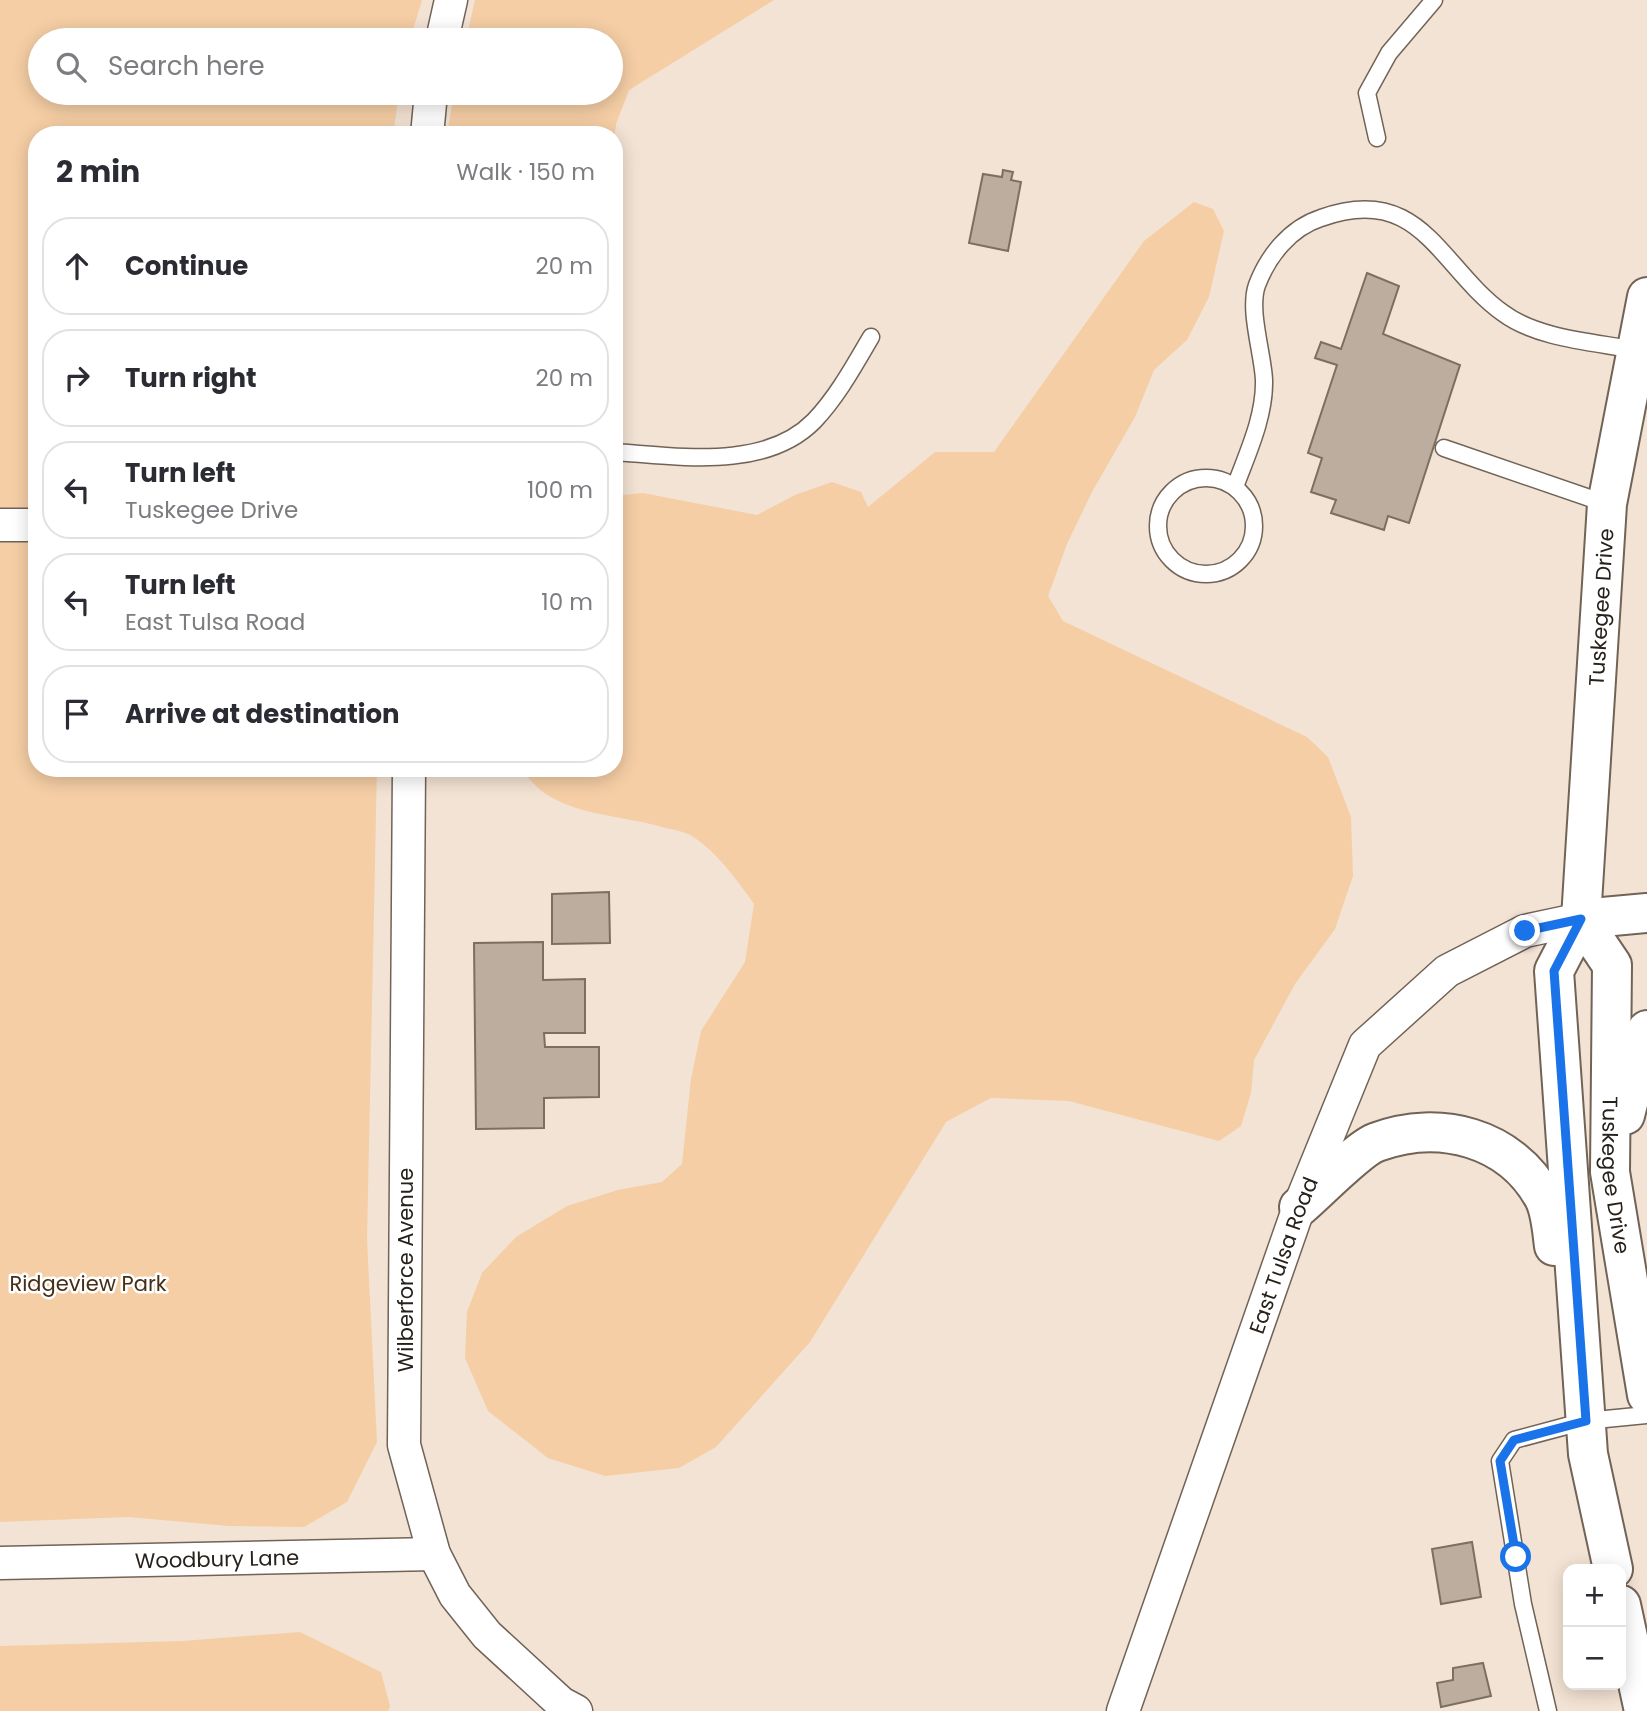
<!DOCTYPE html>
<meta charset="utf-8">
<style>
body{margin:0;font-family:Poppins,sans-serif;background:#f7f7f7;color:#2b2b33}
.controls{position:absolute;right:21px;bottom:21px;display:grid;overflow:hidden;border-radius:14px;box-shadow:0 4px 18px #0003}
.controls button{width:63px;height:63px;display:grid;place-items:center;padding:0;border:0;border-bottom:2px solid #e1e1e2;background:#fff;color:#2b2b33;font:35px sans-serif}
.stop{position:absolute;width:21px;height:21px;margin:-16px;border:5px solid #1a73e8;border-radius:50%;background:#fff}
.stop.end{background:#1a73e8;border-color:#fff;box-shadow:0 2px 7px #0008}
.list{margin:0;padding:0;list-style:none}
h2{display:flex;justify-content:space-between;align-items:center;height:91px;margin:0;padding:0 28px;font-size:30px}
h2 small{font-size:23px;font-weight:400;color:#7c7c81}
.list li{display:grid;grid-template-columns:46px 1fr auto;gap:21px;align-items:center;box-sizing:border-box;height:98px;margin:0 14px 14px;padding:0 14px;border:2px solid #e1e1e2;border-radius:28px}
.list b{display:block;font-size:26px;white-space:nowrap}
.list p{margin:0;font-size:23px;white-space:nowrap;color:#7c7c81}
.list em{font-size:23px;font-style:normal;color:#7c7c81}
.icon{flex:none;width:38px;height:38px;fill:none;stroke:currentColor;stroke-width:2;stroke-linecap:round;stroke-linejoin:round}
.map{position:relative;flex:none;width:1647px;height:1711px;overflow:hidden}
.search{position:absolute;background:#fff;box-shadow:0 4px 18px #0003;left:28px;top:28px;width:595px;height:77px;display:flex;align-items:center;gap:18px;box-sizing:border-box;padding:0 24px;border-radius:38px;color:#7c7c81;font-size:26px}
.panel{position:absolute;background:#fff;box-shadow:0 4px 18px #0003;left:28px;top:126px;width:595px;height:651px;border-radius:28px}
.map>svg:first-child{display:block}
.green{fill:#f5cea5}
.building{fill:#bcad9e;stroke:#7c6f61;stroke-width:2}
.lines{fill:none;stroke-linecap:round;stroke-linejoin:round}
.service-casing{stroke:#716356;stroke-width:19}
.minor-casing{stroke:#716356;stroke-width:35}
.tertiary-casing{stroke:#716356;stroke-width:42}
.service{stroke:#fff;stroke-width:16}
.minor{stroke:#fff;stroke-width:32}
.tertiary{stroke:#fff;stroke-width:38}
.route{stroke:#1a73e8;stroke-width:9}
.labels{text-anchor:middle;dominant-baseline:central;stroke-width:5;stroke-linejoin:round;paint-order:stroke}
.street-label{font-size:21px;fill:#27211b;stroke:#fff}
.park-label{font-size:21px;fill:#452f16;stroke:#fff}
</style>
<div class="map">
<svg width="1647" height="1711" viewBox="0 0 1647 1711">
<rect width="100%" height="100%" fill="#f3e3d4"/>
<g class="green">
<path d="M0,0h422l-12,40h-370v53h359l-6,42h-356v633h340l-10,471 10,203 -30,60 -43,25 -75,-1 -101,-9 -128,5z"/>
<path d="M475,0h299l-145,90 -13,34 -2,19v-8h-167l7,-42h157v-53h-145z"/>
<path d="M1194,202l19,7 11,22 -15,66 -22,43 -33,30 -19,47 -43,75 -25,52 -19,52 15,25 244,116 21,20 23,60 2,59 -18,53 -40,55 -41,76 -3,33 -10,33 -22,15 -150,-40 -78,-3 -45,24 -136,220 -94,105 -37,21 -74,8 -57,-18 -60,-47 -23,-53 2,-46 15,-39 34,-36 51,-31 51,-16 44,-8 20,-18 9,-85 10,-48 44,-69 9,-58c-18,-25 -36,-51 -62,-68 -7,-4 -17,-6 -26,-8 -48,-15 -117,-11 -144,-60h92v-272l29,-3 114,22 38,-20 37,-13 29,10 7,15 67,-55h59l150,-211z"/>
<path d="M300,1632l81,40 9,34 -2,5h-388v-65l182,-5z"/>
</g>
<g class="building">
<path d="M1003,170l10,2 -2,8 10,2 -13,69 -39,-8 14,-69 19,3z"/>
<path d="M1367,273l32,13 -16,48 77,31 -51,158 -21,-7 -4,14 -53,-17 5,-13 -25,-8 11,-34 -14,-5 29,-88 -22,-7 6,-16 20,7z"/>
<path d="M609,892l1,51 -58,1v-50z"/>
<path d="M543,942v38l42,-1v54h-41l1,14h54v50l-55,1v30l-68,1 -2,-186z"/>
<path d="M1472,1542l9,55 -40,7 -9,-55z"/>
<path d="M1483,1663l8,33 -50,11 -4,-24 16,-3v-12z"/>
</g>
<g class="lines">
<g class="service-casing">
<g id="service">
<path d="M1377,138l-10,-45 22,-40 45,-53"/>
<path d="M1444,448l163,56"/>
<path d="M614,452c63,4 151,19 200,-31 23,-24 40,-55 57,-84"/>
<circle cx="1206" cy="526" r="48"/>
<path d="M1235,487c12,-33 30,-70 29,-107 -1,-26 -16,-70 -7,-95 11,-29 33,-57 64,-67 100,-36 118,49 182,95 35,26 91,29 133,37"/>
<path d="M1548,1711l-25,-107 -23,-143 14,-21 71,-19 62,-6"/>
</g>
</g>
<g class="minor-casing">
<g id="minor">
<path d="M442,40l9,-40"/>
<path d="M427,135l4,-42"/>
<path d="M0,525h37"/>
<path d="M409,768l-5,677 30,109 21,41 32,40 74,68 15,8"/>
<path id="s1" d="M0,1563l434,-9"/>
<path id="s2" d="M1123,1711l176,-504 66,-162 82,-74 78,-40 56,-12"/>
</g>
</g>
<g class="tertiary-casing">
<g id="tertiary">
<path id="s3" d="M1581,919l31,46 -2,207 37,223"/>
<path d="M1581,919l66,-6"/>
<path d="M1625,1115l22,-85"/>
<path d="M1299,1207c17,-14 60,-59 78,-65 62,-23 134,-5 167,56 7,14 8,33 10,48"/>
<path id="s4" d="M1613,1569l-25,-115 -34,-483 27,-52 26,-415 40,-207"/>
<path d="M1621,1605l23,106"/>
</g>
</g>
<use href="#service" class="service"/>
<use href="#minor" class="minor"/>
<use href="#tertiary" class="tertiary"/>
</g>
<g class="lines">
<path class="route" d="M1516,1557l-16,-96 14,-21 72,-19 -32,-450 27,-52 -56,12"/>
</g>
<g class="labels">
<g class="street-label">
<text stroke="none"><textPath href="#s4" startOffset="973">Tuskegee Drive</textPath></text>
<text stroke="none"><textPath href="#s3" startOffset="266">Tuskegee Drive</textPath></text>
<text stroke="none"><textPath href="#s2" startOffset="483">East Tulsa Road</textPath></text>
<text transform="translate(405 1270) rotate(-90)">Wilberforce Avenue</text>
<text stroke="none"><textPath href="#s1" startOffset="217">Woodbury Lane</textPath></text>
</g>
<g class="park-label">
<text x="88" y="1283">Ridgeview Park</text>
</g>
</g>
</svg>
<div class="controls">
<button>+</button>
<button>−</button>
</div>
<div class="stop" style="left:1516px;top:1557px"></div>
<div class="stop end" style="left:1525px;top:931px"></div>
<div class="search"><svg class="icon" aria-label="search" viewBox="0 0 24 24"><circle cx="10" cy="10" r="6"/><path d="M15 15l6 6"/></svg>Search here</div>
<section class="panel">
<h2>2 min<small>Walk · 150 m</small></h2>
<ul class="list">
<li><svg class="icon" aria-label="ahead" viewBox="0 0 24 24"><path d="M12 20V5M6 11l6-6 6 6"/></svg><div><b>Continue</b></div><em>20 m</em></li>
<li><svg class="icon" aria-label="right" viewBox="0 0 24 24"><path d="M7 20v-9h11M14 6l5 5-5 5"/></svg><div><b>Turn right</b></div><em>20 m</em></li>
<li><svg class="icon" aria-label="left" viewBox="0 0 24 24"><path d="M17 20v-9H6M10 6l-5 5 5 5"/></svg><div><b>Turn left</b><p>Tuskegee Drive</p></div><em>100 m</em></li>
<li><svg class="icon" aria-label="left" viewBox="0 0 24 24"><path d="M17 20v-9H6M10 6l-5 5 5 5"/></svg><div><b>Turn left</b><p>East Tulsa Road</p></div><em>10 m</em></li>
<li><svg class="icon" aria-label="arrive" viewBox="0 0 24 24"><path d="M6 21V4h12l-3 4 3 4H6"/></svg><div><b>Arrive at destination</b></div></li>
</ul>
</section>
</div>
